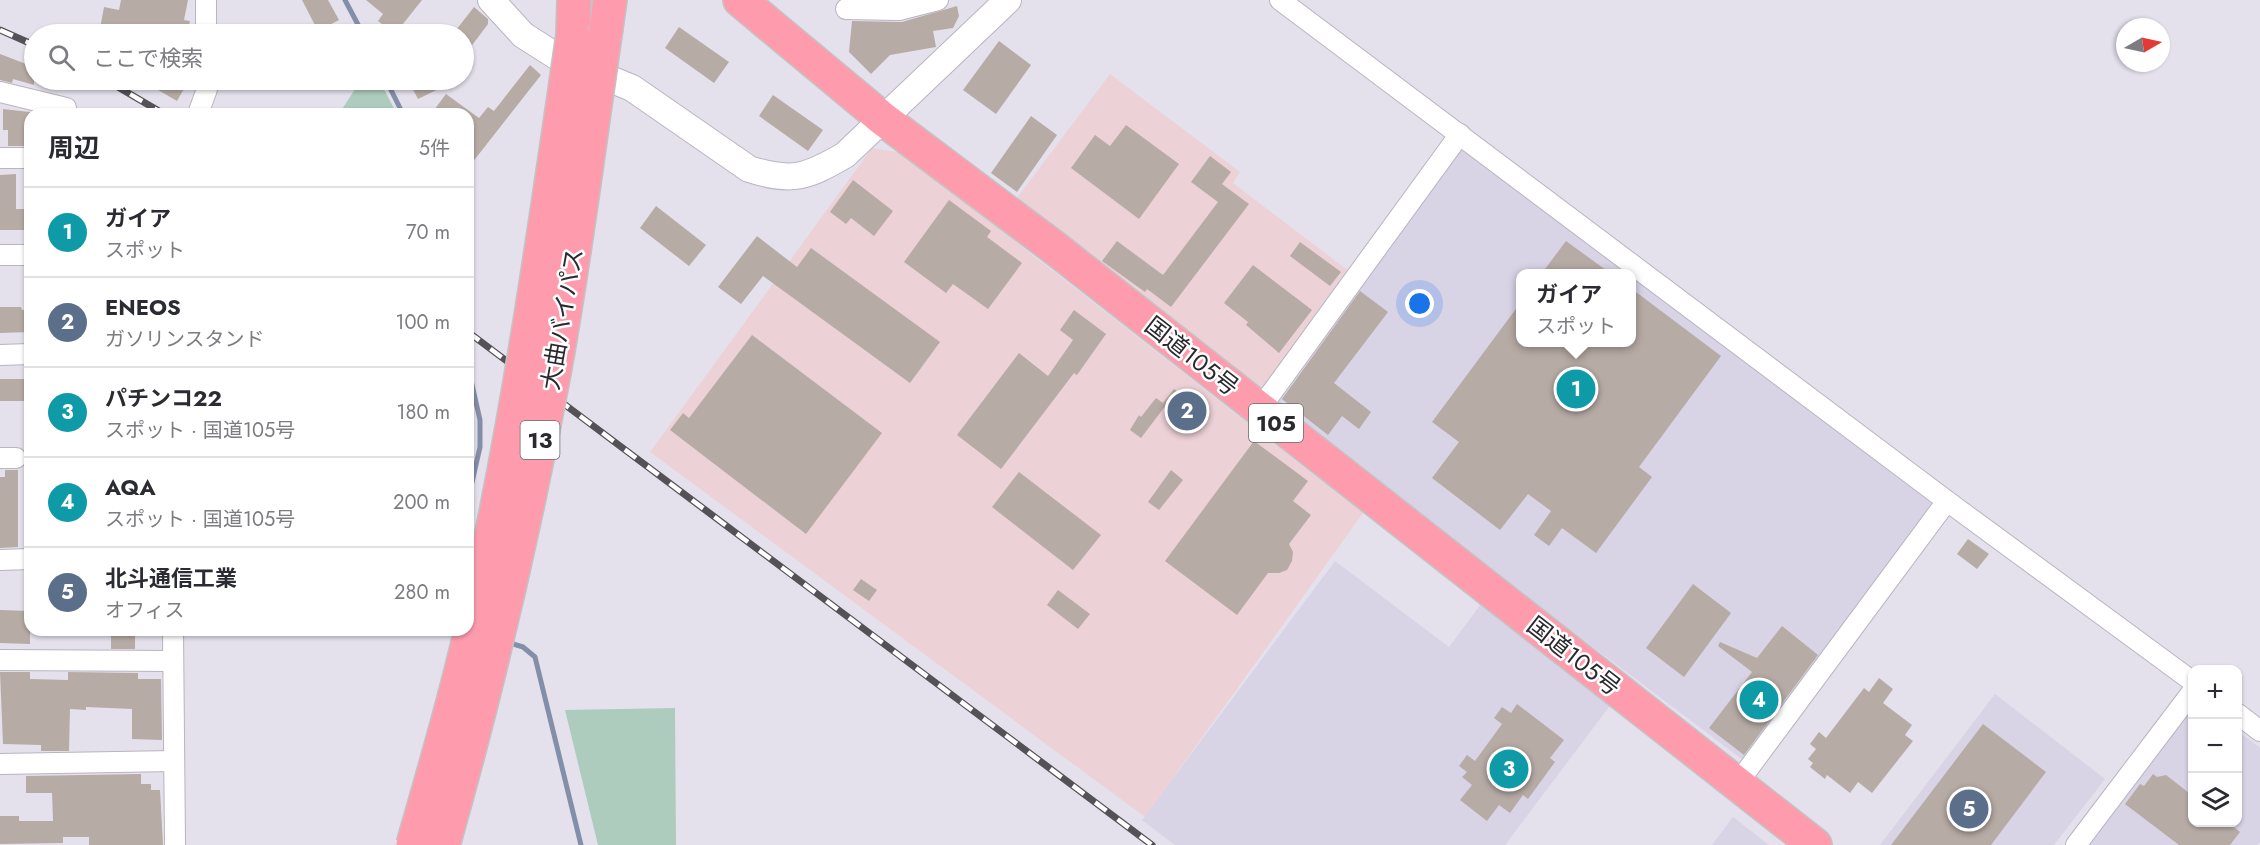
<!DOCTYPE html>
<html lang="ja">
<meta charset="utf-8">
<style>
body{margin:0;font-family:Jost,"Noto Sans JP",sans-serif;background:#f7f7f7;color:#2b2b33}
.controls{position:absolute;right:18px;bottom:18px;display:grid;overflow:hidden;border-radius:12px;box-shadow:0 2px 4px #0004}
.controls button{width:54px;height:54px;display:grid;place-items:center;padding:0;border:0;border-bottom:2px solid #e1e1e2;background:#fff;color:#2b2b33;font:30px sans-serif}
.compass{position:absolute;left:2116px;top:18px;width:54px;height:54px;border-radius:50%;background:#fff;box-shadow:0 2px 4px #0004;rotate:81deg}
.you{position:absolute;left:1420px;top:304px;width:21px;height:21px;margin:-15px;border:4px solid #fff;border-radius:50%;background:#1a73e8;box-shadow:0 0 0 9px #1a73e833}
.badge{display:grid;place-items:center;width:39px;height:39px;border-radius:50%;background:#111827;color:#fff;font-size:20px;font-weight:700}
.pin{position:absolute;translate:-50% -50%;border:3px solid #fff;box-shadow:0 2px 6px #0006}
.popup{position:absolute;left:1516px;top:269px;width:120px;height:78px;box-sizing:border-box;display:grid;place-content:center;border-radius:12px;background:#fff;filter:drop-shadow(0 2px 4px #0005);font-size:20px;white-space:nowrap;color:#7c7c81}
.popup b{font-size:22px;color:#2b2b33}
.popup::after{content:'';position:absolute;left:50%;top:100%;margin-left:-12px;border:12px solid transparent;border-top-color:#fff}
.list{margin:0;padding:0;list-style:none}
h2{display:flex;justify-content:space-between;align-items:center;height:78px;margin:0;padding:0 24px;font-size:26px}
h2 small{font-size:20px;font-weight:400;color:#7c7c81}
.list li{display:grid;grid-template-columns:39px 1fr auto;gap:18px;align-items:center;box-sizing:border-box;height:90px;padding:0 24px;border-top:2px solid #e1e1e2}
.list b{display:block;font-size:22px;white-space:nowrap}
.list p{margin:0;font-size:20px;white-space:nowrap;color:#7c7c81}
.list em{font-size:20px;font-style:normal;color:#7c7c81}
.icon{flex:none;width:33px;height:33px;fill:none;stroke:currentColor;stroke-width:2;stroke-linecap:round;stroke-linejoin:round}
.map{position:relative;flex:none;width:2260px;height:845px;overflow:hidden}
.search{position:absolute;background:#fff;box-shadow:0 2px 4px #0004;left:24px;top:24px;width:450px;height:66px;display:flex;align-items:center;gap:15px;box-sizing:border-box;padding:0 21px;border-radius:33px;color:#7c7c81;font-size:22px}
.panel{position:absolute;background:#fff;box-shadow:0 2px 4px #0004;left:24px;top:108px;width:450px;height:528px;border-radius:18px}
.map>svg:first-child{display:block}
.built{fill:#d9d3e6}
.industrial{fill:#ecd1d7}
.green{fill:#adccbd}
.lines{fill:none;stroke-linecap:round;stroke-linejoin:round}
.stream{stroke:#838ea8;stroke-width:5}
.building{fill:#b7aba5}
.minor-casing{stroke:#b8b4c0;stroke-width:22}
.tertiary-casing{stroke:#b8b4c0;stroke-width:28}
.trunk-casing{stroke:#c3c3c4;stroke-width:36}
.minor{stroke:#fff;stroke-width:20}
.tertiary{stroke:#fff;stroke-width:26}
.trunk{stroke:#fe9cae;stroke-width:33}
.rail-casing{stroke:#535257;stroke-width:7}
.rail{stroke:#fff;stroke-width:4.5;stroke-dasharray:14;stroke-linecap:butt}
.trunk-bridge-casing{stroke:#c3c3c4;stroke-width:36;stroke-linecap:butt}
.trunk-bridge{stroke:#fe9cae;stroke-width:33}
.labels{text-anchor:middle;dominant-baseline:central;stroke-width:5;stroke-linejoin:round;paint-order:stroke}
.shield{fill:#fff;stroke:#6a696c;stroke-width:1.5}
.shield-label{font-size:22px;font-weight:bold;fill:#2a292d}
.street-label{font-size:24px;fill:#2a292d;stroke:#fff}
</style>
<div class="map">
<svg width="2260" height="845" viewBox="0 0 2260 845">
<rect width="100%" height="100%" fill="#e4e1ed"/>
<g class="built">
<path d="M1459,147l168,126 -107,1v68h112v-65l302,228 -191,255 -474,-357z"/>
<path d="M1335,561l114,86 32,-43 131,99 -107,142h-330l-33,-25z"/>
<path d="M1995,694l110,85 -51,66h-174z"/>
<path d="M2192,705v117h46v-91l22,17v94l-3,3h-168z"/>
<path d="M1733,817l36,28h-57z"/>
</g>
<g class="industrial">
<path d="M1110,74l130,98 -7,11 117,89 -92,122 -247,-188z"/>
<path d="M872,148l30,5 461,360 -218,304 -495,-365z"/>
</g>
<g class="green">
<path d="M361,80h18l18,34h-58z"/>
<path d="M675,708l1,137h-78l-33,-135z"/>
</g>
<g class="lines">
<g class="stream">
<path d="M345,0l18,34"/>
<path d="M386,80l17,34"/>
<path d="M468,367l12,53v27l-12,53"/>
<path d="M507,642l16,5 12,10 46,188"/>
</g>
</g>
<g class="building">
<path d="M121,0h67l-4,20 6,1 -3,13h-35l-30,-5 -1,5h-22l5,-27 15,3z"/>
<path d="M302,0h26l11,20 -21,11z"/>
<path d="M366,0h56l-27,34 -17,-13 5,-7z"/>
<path d="M957,6l2,10 -6,12 -20,3 3,16 -46,8 -19,19 -22,-22 3,-31 50,1z"/>
<path d="M474,7l14,12v5l-24,32v-22h-11z"/>
<path d="M679,27l50,35 -15,21 -49,-35z"/>
<path d="M999,41l32,24 -35,49 -33,-24z"/>
<path d="M0,54l34,13v18l-21,-6 -1,4 -12,-3z"/>
<path d="M530,65l11,10 -73,93v-54h-37l15,-20 33,24 9,-11 6,4z"/>
<path d="M141,80h48l-12,21z"/>
<path d="M408,80h49l-39,19z"/>
<path d="M773,95l50,35 -15,21 -49,-35z"/>
<path d="M3,109l27,3v34h-22v-16h-5z"/>
<path d="M1031,116l26,19 -40,57 -26,-19z"/>
<path d="M1126,125l53,39 -40,55 -68,-51 24,-33 15,11z"/>
<path d="M1210,156l21,16 -9,12 27,20 -78,103 -24,-18 -2,3 -43,-31 15,-20 46,34 55,-73 -27,-20z"/>
<path d="M16,174v35h14v21h-30v-55z"/>
<path d="M853,180l40,31 -19,25 -23,-18 -5,6 -16,-12z"/>
<path d="M949,200l42,31 -4,6 35,26 -34,46 -35,-25 -7,9 -42,-31z"/>
<path d="M656,206l50,39 -17,21 -49,-38z"/>
<path d="M757,236l40,31 14,-19 129,94 -30,41 -147,-107 -22,28 -23,-17z"/>
<path d="M1566,241l44,32h-68z"/>
<path d="M1300,242l41,30 -11,14 -40,-30z"/>
<path d="M1253,265l59,45 -33,43 -33,-28 2,-3 -24,-19z"/>
<path d="M1632,289l89,67 -82,111 13,10 -56,76 -34,-25 -13,18 -15,-11 17,-24 -23,-17 -28,36 -68,-52 27,-36 -27,-20 89,-120v40h111z"/>
<path d="M1360,291l28,21 -54,71 37,29 -12,17 -17,-13 -14,19 -46,-36z"/>
<path d="M0,307h21l1,3h8v22l-30,1z"/>
<path d="M1074,310l32,24 -29,41 -3,-2 -73,96 -44,-34 62,-82 29,23 25,-36 -13,-10z"/>
<path d="M752,335l130,98 -76,101 -136,-104 13,-17 6,5z"/>
<rect x="0" y="379" width="30" height="22"/>
<path d="M1174,389l29,22 -12,15 -25,-21 -25,33 -11,-8 9,-15 2,2 15,-19 7,5z"/>
<path d="M1254,441l54,40 -15,20 18,14 -22,29 4,8 -1,9 -5,9 -8,3h-11l-31,42 -72,-54z"/>
<path d="M5,470h13v77l-18,1v-71h5z"/>
<path d="M1171,470l12,10 -24,30 -11,-8z"/>
<path d="M1019,472l82,63 -28,35 -81,-63z"/>
<path d="M1968,539l21,15 -12,15 -20,-15z"/>
<path d="M861,579l16,11 -8,11 -16,-11z"/>
<path d="M1693,584l38,29 -47,64 -38,-29z"/>
<path d="M1058,590l32,24 -12,15 -31,-24z"/>
<path d="M0,610l30,1v33l-30,-1z"/>
<path d="M1782,626l36,29 -74,100 -35,-27 43,-56 -34,-26 2,-4 37,16z"/>
<rect x="111" y="631" width="24" height="18"/>
<path d="M0,672h30v7l38,1v-8l70,1v6h23l1,61 -30,-1v-30l-46,-2v3l-16,-1 -1,42h-28v-6l-38,-1z"/>
<path d="M1879,678l14,11 -10,14 29,22 -7,10 8,6 -41,52 -14,-11 -8,11 -23,-18 -2,4 -15,-12 3,-4 -5,-4 8,-10 -6,-5 9,-12 7,6 38,-50 5,4z"/>
<path d="M1517,704l47,36 -14,18 5,4 -27,37 -5,-4 -13,18 -11,-8 -12,16 -27,-21 12,-15 -10,-8 5,-5 -8,-6 8,-11 8,6 27,-37 -8,-6 8,-11 9,6z"/>
<path d="M1983,724l63,48 -55,73h-100z"/>
<path d="M141,774v10h10v6h9l3,55h-74v-8h-26v6l-63,1v-28h19v5h34l-1,-28h-26v-17z"/>
<path d="M2153,774l4,3 9,-2 27,21v26h35l12,10 -10,13h-51l-54,-41 15,-20 4,2z"/>
</g>
<g class="lines">
<g class="minor-casing">
<g id="minor">
<path d="M206,0v34"/>
<path d="M1280,0l667,501 245,180"/>
<path d="M846,9l53,1 39,-10"/>
<path d="M0,92l66,16 1,6"/>
<path d="M198,114l9,-25 -1,-9"/>
<path d="M0,158h30"/>
<path d="M0,255h30"/>
<path d="M0,355l30,-1"/>
<path d="M1259,410l201,-276"/>
<path d="M0,458h16"/>
<path d="M0,560l30,-1"/>
<path d="M173,630l2,215"/>
<path d="M0,660l173,1"/>
<path d="M2238,714l22,17"/>
<path d="M0,764l174,-3"/>
<path d="M1737,784l210,-283"/>
<path d="M2076,845l116,-153"/>
</g>
</g>
<g class="tertiary-casing">
<path id="tertiary" d="M491,0l32,35 36,23 73,30 117,81c43,14 58,8 96,-14l163,-155"/>
</g>
<g class="trunk-casing">
<g id="trunk">
<path d="M740,0l143,119 173,130 759,596"/>
<path d="M606,28l4,-28"/>
<path d="M573,35l1,-35"/>
</g>
</g>
<use href="#minor" class="minor"/>
<use href="#tertiary" class="tertiary"/>
<use href="#trunk" class="trunk"/>
<g class="rail-casing">
<g id="rail">
<path d="M0,30l34,15"/>
<path d="M106,80l58,34"/>
<path d="M468,332l684,513"/>
</g>
</g>
<use href="#rail" class="rail"/>
<g class="trunk-bridge-casing">
<g id="trunk-bridge">
<path d="M413,845c24,-84 49,-169 67,-255 40,-183 66,-369 93,-555"/>
<path d="M443,845c44,-155 81,-313 111,-472 21,-114 35,-230 52,-345"/>
</g>
</g>
<use href="#trunk-bridge" class="trunk-bridge"/>
</g>
<g class="labels">
<g class="shield">
<rect x="1249" y="404" width="54" height="38" rx="4.5"/>
<rect x="520.5" y="421" width="39" height="38" rx="4.5"/>
</g>
<g class="shield-label">
<text x="1276" y="423">105</text>
<text x="540" y="440">13</text>
</g>
<g class="street-label">
<text transform="translate(562 319) rotate(-80)">大曲バイパス</text>
<text transform="translate(1192 356) rotate(38)">国道105号</text>
<text transform="translate(1574 656) rotate(38)">国道105号</text>
</g>
</g>
</svg>
<div class="controls">
<button>+</button>
<button>−</button>
<button><svg class="icon" aria-label="layers" viewBox="0 0 24 24"><path d="M12 4l9 5-9 5-9-5zM3 14l9 5 9-5"/></svg></button>
</div>
<svg class="compass" viewBox="-18 -18 36 36"><path d="M0-13l5 13h-10z" fill="#e53935"/><path d="M0 13l5-13h-10z" fill="#7c7c81"/></svg>
<div class="you"></div>
<div class="pin badge" style="left:1576px;top:389px;background:#0f9aa8">1</div>
<div class="popup"><b>ガイア</b>スポット</div>
<div class="pin badge" style="left:1187px;top:411px;background:#5c6f8a">2</div>
<div class="pin badge" style="left:1509px;top:769px;background:#0f9aa8">3</div>
<div class="pin badge" style="left:1759px;top:700px;background:#0f9aa8">4</div>
<div class="pin badge" style="left:1969px;top:809px;background:#5c6f8a">5</div>
<div class="search"><svg class="icon" aria-label="search" viewBox="0 0 24 24"><circle cx="10" cy="10" r="6"/><path d="M15 15l6 6"/></svg>ここで検索</div>
<section class="panel">
<h2>周辺<small>5件</small></h2>
<ul class="list">
<li><span class="badge" style="background:#0f9aa8">1</span><div><b>ガイア</b><p>スポット</p></div><em>70 m</em></li>
<li><span class="badge" style="background:#5c6f8a">2</span><div><b>ENEOS</b><p>ガソリンスタンド</p></div><em>100 m</em></li>
<li><span class="badge" style="background:#0f9aa8">3</span><div><b>パチンコ22</b><p>スポット · 国道105号</p></div><em>180 m</em></li>
<li><span class="badge" style="background:#0f9aa8">4</span><div><b>AQA</b><p>スポット · 国道105号</p></div><em>200 m</em></li>
<li><span class="badge" style="background:#5c6f8a">5</span><div><b>北斗通信工業</b><p>オフィス</p></div><em>280 m</em></li>
</ul>
</section>
</div>
